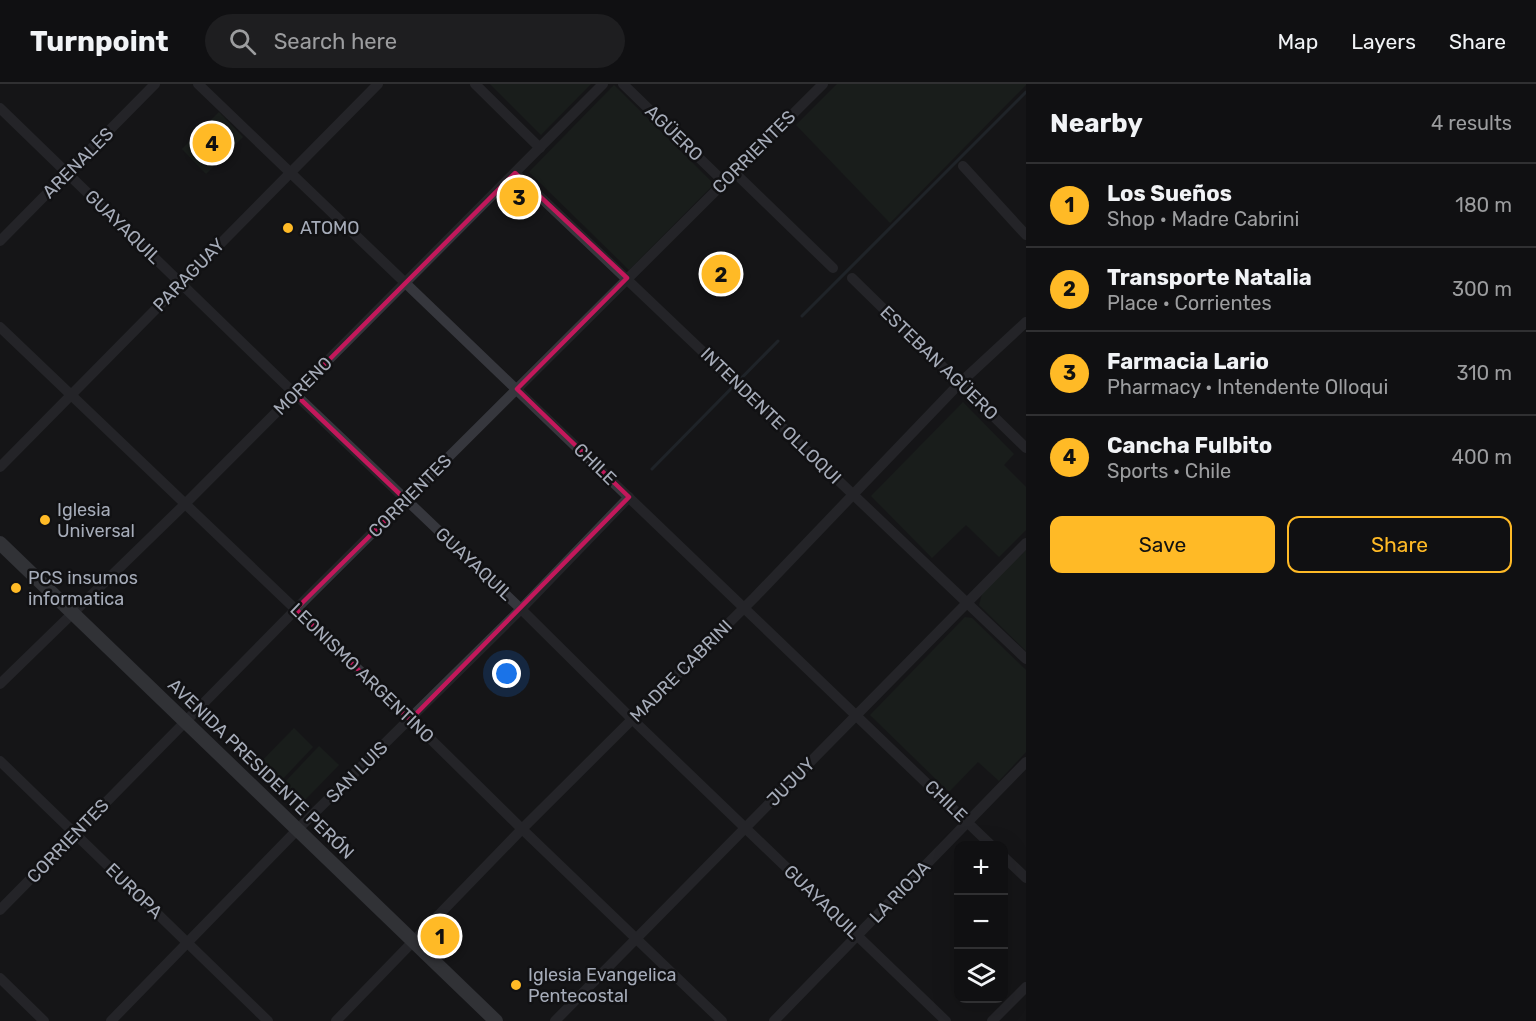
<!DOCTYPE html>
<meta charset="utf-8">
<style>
body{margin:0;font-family:Rubik,sans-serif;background:#1e1e20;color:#f1f3f6}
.controls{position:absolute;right:18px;bottom:18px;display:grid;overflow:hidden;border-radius:12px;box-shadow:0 6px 24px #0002}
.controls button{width:54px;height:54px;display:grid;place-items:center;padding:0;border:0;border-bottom:2px solid #303032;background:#101012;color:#f1f3f6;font:30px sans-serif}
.you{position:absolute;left:507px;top:590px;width:21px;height:21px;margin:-15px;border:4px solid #fff;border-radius:50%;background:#1a73e8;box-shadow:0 0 0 9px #1a73e833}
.badge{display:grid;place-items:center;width:39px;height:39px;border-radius:50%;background:#ffba26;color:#111;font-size:20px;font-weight:700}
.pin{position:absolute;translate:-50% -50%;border:3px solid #fff;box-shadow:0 2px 6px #0006}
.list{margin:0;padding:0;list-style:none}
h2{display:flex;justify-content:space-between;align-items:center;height:78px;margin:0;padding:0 24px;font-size:26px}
h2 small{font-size:20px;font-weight:400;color:#9c9d9f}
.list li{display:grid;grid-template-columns:39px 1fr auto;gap:18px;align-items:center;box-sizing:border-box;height:84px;padding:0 24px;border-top:2px solid #303032}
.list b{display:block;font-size:22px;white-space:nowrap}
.list p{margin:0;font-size:20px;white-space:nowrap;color:#9c9d9f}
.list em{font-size:20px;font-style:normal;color:#9c9d9f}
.actions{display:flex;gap:12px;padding:18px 24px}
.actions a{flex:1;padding:14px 0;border:2px solid #ffba26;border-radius:12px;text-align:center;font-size:21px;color:#ffba26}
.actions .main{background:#ffba26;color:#111}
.icon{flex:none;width:33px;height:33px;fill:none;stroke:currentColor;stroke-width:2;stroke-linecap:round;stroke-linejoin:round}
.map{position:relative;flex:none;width:1026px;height:937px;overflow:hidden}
header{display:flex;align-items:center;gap:36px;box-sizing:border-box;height:84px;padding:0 30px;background:#101012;border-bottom:2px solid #303032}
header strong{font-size:28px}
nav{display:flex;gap:33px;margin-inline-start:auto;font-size:21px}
.search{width:420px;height:54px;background:#1e1e20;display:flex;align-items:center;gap:15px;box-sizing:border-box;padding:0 21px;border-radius:33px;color:#9c9d9f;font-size:22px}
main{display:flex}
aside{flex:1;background:#101012}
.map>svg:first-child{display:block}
.green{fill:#1d261f}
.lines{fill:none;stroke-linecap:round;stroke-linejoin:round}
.stream{stroke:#2a343d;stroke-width:3}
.minor{stroke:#36373d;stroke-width:10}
.major{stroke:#52545c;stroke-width:14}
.marked{fill:none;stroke:#c2185b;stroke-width:4.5;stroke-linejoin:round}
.poi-dot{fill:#ffba26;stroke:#111113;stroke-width:2}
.labels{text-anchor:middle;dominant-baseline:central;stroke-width:5;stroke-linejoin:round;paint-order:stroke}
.street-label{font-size:18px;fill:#a6acb9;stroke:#111113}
.poi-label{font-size:18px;fill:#a6acb9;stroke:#111113;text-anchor:start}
</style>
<header>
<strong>Turnpoint</strong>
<div class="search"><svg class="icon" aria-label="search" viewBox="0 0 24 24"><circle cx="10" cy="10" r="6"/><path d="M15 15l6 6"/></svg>Search here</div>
<nav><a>Map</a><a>Layers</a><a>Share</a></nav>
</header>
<main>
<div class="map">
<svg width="1026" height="937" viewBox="0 0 1026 937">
<rect width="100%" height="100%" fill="#161618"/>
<g class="green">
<path d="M490,0h101l-50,51z"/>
<path d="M837,0h189v1l-136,138 -94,-98z"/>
<path d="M614,1l100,99 -85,86 -100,-98z"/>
<path d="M219,28l24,25 -37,37 -24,-25z"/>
<path d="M963,318l51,52 -10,11 22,22v43l-27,27 -33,-32 -34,33 -61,-62z"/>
<path d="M1026,466v101l-47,-46 3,-11z"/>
<path d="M965,533l7,1 54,52v82l-27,29 -21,-19 -29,30 -79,-77z"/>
<path d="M294,644l19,19 -35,37 -20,-19z"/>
<path d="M319,662l20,19 -36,37 -19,-19z"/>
</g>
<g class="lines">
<g class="stream">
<path d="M802,232l224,-224"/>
<path d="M652,385l126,-128"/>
</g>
<g class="minor">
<path d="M198,0l794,762"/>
<path d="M475,0l65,64"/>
<path d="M623,0l101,98"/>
<path d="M0,24l295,286 226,215 112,111 313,301"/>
<path d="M963,82l63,69"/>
<path d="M734,88l99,96"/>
<path d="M515,89l511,486"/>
<path d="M0,157l155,-157"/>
<path d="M852,194l174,170"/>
<path d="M0,243l400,382 122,120 200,192"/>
<path d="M0,383l378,-383"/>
<path d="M0,600l184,-179 419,-421"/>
<path d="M0,677l268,260"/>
<path d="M1004,773l22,21"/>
<path d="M0,826l308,-313 515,-513"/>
<path d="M0,894l44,43"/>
<path d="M111,937l187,-192 223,-220 108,-112"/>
<path d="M336,937l186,-192 232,-231 205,-214 67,-62"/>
<path d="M555,937l471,-478"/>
<path d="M774,937l252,-259"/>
<path d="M992,937l34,-34"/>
</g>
<path class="major" d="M0,459l496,478"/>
</g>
<path d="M0 0H1026V937H0ZM515,89l112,105 -110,111 112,108 -219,223 -114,-111 110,-109 -111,-106z" fill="#161618" fill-opacity=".55" fill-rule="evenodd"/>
<path class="marked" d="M515,89l112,105 -110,111 112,108 -219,223 -114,-111 110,-109 -111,-106z"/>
<g class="poi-dot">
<circle cx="288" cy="144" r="6"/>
<circle cx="45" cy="436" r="6"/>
<circle cx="16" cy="504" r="6"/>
<circle cx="516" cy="901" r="6"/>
</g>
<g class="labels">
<g class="street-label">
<text transform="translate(674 49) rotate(44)">AGÜERO</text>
<text transform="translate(754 68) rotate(-45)">CORRIENTES</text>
<text transform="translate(78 79) rotate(-45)">ARENALES</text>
<text transform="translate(123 143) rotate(44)">GUAYAQUIL</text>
<text transform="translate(189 191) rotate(-46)">PARAGUAY</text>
<text transform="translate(939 279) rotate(44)">ESTEBAN AGÜERO</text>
<text transform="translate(303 302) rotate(-45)">MORENO</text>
<text transform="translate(771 332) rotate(44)">INTENDENTE OLLOQUI</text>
<text transform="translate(595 380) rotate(44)">CHILE</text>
<text transform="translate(410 412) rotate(-45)">CORRIENTES</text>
<text transform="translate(474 480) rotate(43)">GUAYAQUIL</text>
<text transform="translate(681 587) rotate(-45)">MADRE CABRINI</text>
<text transform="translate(362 589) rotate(44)">LEONISMO ARGENTINO</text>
<text transform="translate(261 685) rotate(44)">AVENIDA PRESIDENTE PERÓN</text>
<text transform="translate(357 688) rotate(-45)">SAN LUIS</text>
<text transform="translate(791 698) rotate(-45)">JUJUY</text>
<text transform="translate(946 717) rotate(44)">CHILE</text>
<text transform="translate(68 757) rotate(-46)">CORRIENTES</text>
<text transform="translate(134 807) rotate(44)">EUROPA</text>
<text transform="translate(900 808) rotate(-46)">LA RIOJA</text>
<text transform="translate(822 818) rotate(44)">GUAYAQUIL</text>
</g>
<g class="poi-label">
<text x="300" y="144">ATOMO</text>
<text x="57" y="426">Iglesia<tspan x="57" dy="21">Universal</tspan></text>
<text x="28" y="494">PCS insumos<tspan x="28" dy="21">informatica</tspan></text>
<text x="528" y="891">Iglesia Evangelica<tspan x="528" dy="21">Pentecostal</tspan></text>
</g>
</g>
</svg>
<div class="controls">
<button>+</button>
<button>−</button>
<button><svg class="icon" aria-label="layers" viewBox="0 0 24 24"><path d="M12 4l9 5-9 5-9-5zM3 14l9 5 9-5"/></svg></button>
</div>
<div class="you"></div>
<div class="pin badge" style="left:440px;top:852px">1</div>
<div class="pin badge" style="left:721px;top:190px">2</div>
<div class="pin badge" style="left:519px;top:113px">3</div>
<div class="pin badge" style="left:212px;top:59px">4</div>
</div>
<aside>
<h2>Nearby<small>4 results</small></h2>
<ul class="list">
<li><span class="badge">1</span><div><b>Los Sueños</b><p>Shop · Madre Cabrini</p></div><em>180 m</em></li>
<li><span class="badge">2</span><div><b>Transporte Natalia</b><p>Place · Corrientes</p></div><em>300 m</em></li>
<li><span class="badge">3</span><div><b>Farmacia Lario</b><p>Pharmacy · Intendente Olloqui</p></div><em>310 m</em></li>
<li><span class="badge">4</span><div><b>Cancha Fulbito</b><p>Sports · Chile</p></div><em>400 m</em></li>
</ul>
<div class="actions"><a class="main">Save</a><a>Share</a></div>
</aside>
</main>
